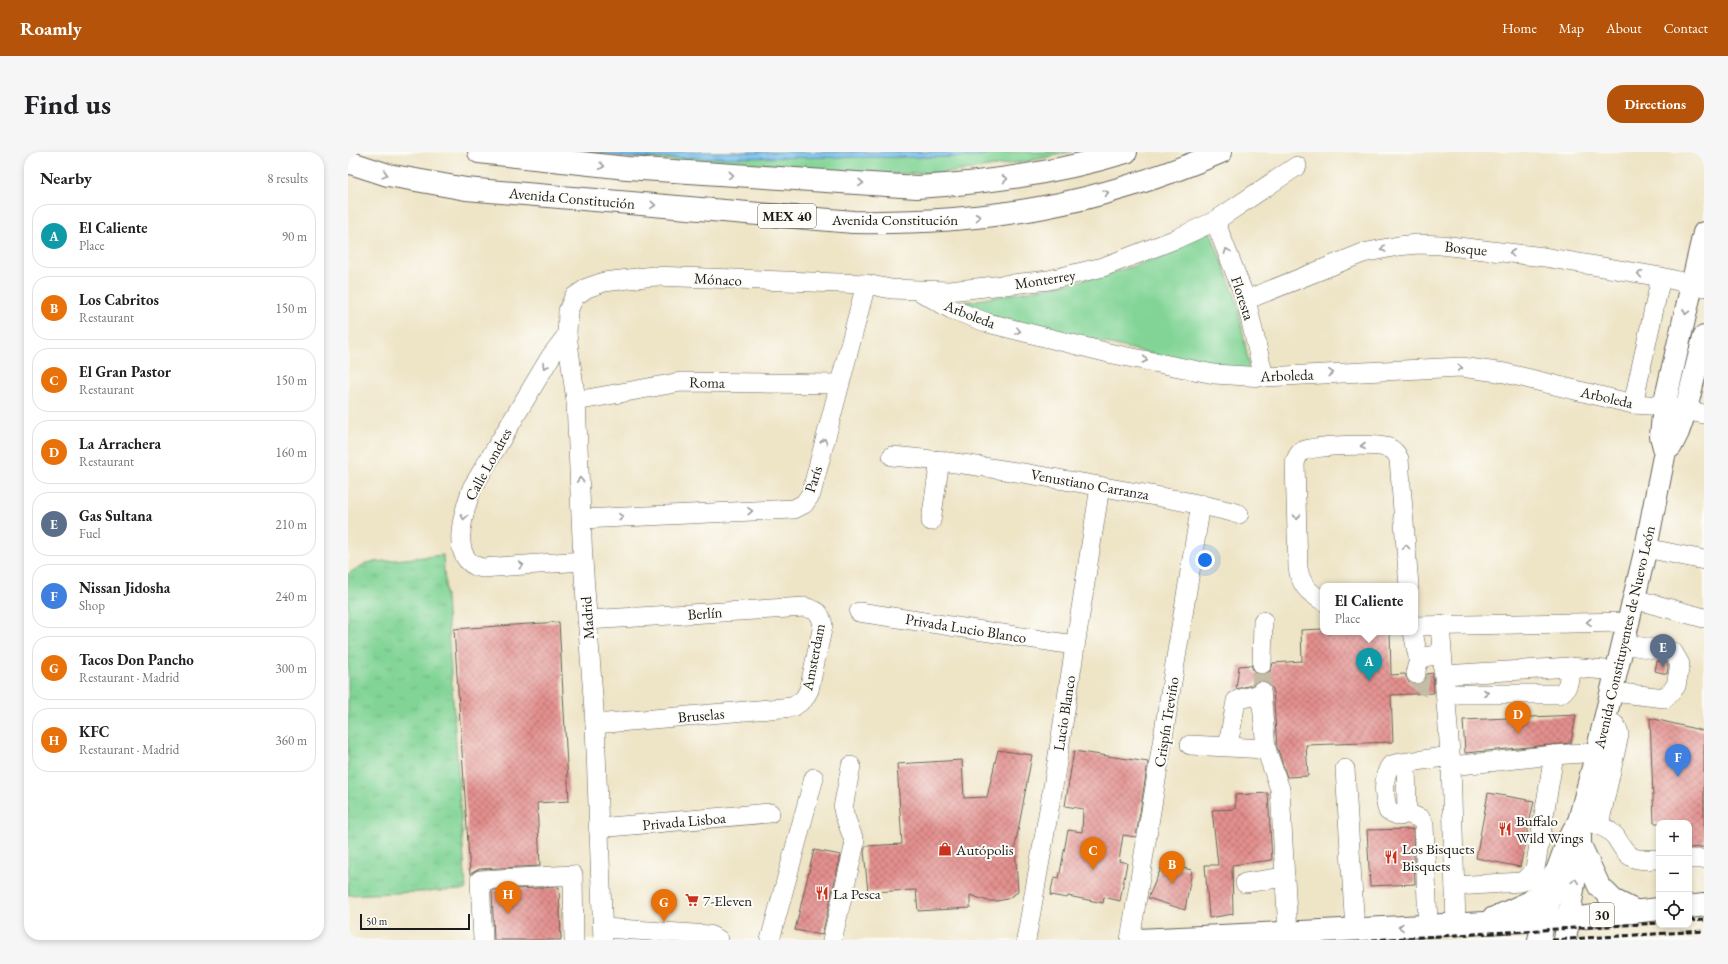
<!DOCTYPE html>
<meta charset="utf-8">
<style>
body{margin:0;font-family:"EB Garamond",serif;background:#f6f6f6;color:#202124}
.controls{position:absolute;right:12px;bottom:12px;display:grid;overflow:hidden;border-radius:8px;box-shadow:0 2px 6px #0003}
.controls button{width:36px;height:36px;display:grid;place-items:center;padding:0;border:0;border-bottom:1px solid #e0e0e0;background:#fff;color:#202124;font:20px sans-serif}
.scale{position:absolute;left:12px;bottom:10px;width:110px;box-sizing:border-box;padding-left:4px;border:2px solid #1c1c1c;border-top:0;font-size:11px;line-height:14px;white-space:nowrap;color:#1c1c1c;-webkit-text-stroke:3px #fdfcf7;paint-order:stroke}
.you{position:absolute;left:857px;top:408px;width:14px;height:14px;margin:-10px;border:3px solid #fff;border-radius:50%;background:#1a73e8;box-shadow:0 0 0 6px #1a73e833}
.badge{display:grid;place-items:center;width:26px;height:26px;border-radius:50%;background:#b45309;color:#fff;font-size:13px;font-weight:700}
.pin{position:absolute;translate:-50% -33px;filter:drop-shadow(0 1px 2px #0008)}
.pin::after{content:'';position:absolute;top:21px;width:14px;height:12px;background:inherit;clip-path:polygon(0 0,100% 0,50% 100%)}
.popup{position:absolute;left:972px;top:431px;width:98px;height:52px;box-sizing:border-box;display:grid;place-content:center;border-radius:8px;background:#fff;filter:drop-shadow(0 1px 3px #0005);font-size:13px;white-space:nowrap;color:#757577}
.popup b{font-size:15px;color:#202124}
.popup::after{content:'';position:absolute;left:50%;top:100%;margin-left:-8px;border:8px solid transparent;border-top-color:#fff}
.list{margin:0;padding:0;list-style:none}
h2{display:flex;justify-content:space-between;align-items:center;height:52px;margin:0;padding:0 16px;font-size:17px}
h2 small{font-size:13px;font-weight:400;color:#757577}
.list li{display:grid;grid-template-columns:26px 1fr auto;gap:12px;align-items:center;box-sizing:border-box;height:64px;margin:0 8px 8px;padding:0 8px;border:1px solid #e0e0e0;border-radius:16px}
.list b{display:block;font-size:15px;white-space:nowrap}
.list p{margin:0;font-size:13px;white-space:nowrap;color:#757577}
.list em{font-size:13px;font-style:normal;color:#757577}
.icon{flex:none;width:22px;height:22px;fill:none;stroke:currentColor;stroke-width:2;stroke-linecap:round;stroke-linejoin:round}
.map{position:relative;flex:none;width:1356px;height:788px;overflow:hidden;border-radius:16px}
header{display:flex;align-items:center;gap:24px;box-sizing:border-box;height:56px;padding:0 20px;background:#b45309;color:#fff}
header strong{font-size:19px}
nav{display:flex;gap:22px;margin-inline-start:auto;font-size:14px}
.intro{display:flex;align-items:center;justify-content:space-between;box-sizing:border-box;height:96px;padding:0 24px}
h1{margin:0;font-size:28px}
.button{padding:10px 18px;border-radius:16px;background:#b45309;color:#fff;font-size:14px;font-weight:700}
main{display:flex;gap:24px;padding:0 24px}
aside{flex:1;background:#fff;border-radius:16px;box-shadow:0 2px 6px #0003}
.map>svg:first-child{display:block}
.grass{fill:url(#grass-tufts);stroke:#4f7859}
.green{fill:#82d496;stroke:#4f7859}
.water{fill:url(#water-ripples);stroke:#496e86}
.building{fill:url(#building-cross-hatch)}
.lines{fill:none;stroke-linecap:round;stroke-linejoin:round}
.minor-tunnel{stroke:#c4bca4;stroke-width:19;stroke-dasharray:19 10;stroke-linecap:butt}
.minor-casing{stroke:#666258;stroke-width:20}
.major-casing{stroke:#666258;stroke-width:24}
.highway-casing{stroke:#666258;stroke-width:24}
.minor{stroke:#fff;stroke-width:19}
.major{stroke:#fff;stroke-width:22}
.highway{stroke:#fff;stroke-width:22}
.rail{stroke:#1c1c1c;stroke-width:3;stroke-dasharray:6 3;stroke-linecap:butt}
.oneway{stroke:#999}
.labels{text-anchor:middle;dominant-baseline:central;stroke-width:4;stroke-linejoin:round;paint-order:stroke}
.shield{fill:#fdfcf7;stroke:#605f5e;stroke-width:1}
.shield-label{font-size:14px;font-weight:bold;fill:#1c1c1c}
.street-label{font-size:15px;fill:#1c1c1c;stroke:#fdfcf7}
.poi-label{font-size:15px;fill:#1c1c1c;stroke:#fdfcf7;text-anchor:start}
</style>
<header>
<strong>Roamly</strong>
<nav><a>Home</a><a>Map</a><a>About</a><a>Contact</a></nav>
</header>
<div class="intro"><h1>Find us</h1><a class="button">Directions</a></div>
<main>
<aside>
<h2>Nearby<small>8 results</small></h2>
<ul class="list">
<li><span class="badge" style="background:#0f9aa8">A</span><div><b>El Caliente</b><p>Place</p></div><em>90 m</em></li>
<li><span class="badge" style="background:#e8710a">B</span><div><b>Los Cabritos</b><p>Restaurant</p></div><em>150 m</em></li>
<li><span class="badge" style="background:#e8710a">C</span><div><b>El Gran Pastor</b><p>Restaurant</p></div><em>150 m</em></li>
<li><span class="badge" style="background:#e8710a">D</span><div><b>La Arrachera</b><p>Restaurant</p></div><em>160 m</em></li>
<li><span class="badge" style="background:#5c6f8a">E</span><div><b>Gas Sultana</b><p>Fuel</p></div><em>210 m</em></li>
<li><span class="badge" style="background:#3f7fe0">F</span><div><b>Nissan Jidosha</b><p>Shop</p></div><em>240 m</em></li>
<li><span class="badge" style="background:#e8710a">G</span><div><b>Tacos Don Pancho</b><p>Restaurant · Madrid</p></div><em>300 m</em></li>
<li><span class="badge" style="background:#e8710a">H</span><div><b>KFC</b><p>Restaurant · Madrid</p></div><em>360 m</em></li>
</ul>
</aside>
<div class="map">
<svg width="1356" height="788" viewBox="0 0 1356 788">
<defs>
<pattern id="grass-tufts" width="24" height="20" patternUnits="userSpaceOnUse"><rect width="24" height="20" fill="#82d496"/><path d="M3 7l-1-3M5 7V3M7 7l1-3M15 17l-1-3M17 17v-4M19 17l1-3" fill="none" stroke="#70b581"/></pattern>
<pattern id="water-ripples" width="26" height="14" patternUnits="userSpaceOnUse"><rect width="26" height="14" fill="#76c0ef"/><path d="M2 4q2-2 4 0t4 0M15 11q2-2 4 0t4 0" fill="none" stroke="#66a4cc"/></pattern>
<pattern id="building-cross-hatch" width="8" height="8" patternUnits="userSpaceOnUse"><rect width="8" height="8" fill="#e3908e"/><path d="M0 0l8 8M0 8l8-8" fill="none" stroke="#b77573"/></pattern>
</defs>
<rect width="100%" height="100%" fill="#fdfcf7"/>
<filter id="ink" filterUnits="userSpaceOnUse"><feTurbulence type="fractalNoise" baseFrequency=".025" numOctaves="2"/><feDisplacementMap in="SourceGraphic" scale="8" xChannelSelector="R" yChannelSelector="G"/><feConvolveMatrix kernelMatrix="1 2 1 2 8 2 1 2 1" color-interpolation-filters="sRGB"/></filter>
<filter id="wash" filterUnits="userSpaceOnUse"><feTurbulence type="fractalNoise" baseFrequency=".012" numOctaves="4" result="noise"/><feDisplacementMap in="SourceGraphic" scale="16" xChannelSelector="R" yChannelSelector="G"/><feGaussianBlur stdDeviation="0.9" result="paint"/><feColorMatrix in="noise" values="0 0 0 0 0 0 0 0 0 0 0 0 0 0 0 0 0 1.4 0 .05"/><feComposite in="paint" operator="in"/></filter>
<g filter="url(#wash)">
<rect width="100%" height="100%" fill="#eee4c6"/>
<path class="grass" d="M95,403l23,335 -118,5v-321l18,-11z"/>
<g class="green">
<path d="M204,0h520l-43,9 -75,11 -85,3z"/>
<path d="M862,79l27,70 12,65 -4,5 -62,-10 -210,-49 -9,-6 2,-4c51,-9 104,-17 155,-32 31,-9 60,-24 89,-39z"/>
</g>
<path class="water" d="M241,0h411l-26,5 -345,1z"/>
<g id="blocks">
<g class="building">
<path d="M211,470l10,179 -32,2 3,63 -61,3 -9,5 -16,-245z"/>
<path d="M975,477v3h67l1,43 14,-1 4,9 6,2 5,-1 5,-3 2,-7 6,-1 1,20 -43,2 2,47 -87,3 2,31 -21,1 -10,-30 -4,-58 -7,-8 -6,-1 -8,5 -16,4 3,-23 12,-1 2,5 3,3 6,2 6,-2 3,-3 2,-7 29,-2 -1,-31z"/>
<path d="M1309,509l9,1 2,4 -1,8 -12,-3z"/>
<path d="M1228,563l-5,28 -106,10 -2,-33z"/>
<path d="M1302,566l54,13v116l-15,1v-25h-35z"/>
<path d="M650,598l34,5 -17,92 3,45 -11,7 -10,2h-9l-18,-6v13l-52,3 -2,-21 -48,2 -4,-41 2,-5 36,-2 -5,-80 65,-4 2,38 23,-1z"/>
<path d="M726,599l74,11 -12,75 -13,-2 -4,26 8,2 -7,38 -16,-4 -1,6 -35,-7 -1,2 -17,-3 4,-18 5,1 9,-48 14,2 1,-23 -18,-3z"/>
<path d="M920,641l4,67 -40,5 1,49 -24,4 -4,-53h13l-6,-55 23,-1v-14z"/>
<path d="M1140,641l46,8 -14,66 -44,-9z"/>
<path d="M1065,677l2,55 -45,2 -3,-56z"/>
<path d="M466,698l27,5 -19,80 -27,-5z"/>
<path d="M815,712l29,6 -7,40 -37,-12z"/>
<path d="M211,735l2,53h-67l-2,-50z"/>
</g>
</g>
</g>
<g filter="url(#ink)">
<use href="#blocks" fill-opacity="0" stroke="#666258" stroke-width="1"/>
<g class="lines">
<g class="minor-tunnel">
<path d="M1068,522c3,10 10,15 20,13"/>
<path d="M913,539l1,-27"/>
</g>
<g class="minor-casing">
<g id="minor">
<path d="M867,69l31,79 18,77"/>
<path d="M573,140l30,17 37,14 125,31 101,20 50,3 197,-10 44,6 128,31 31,2 40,8"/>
<path d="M898,148l117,-47 35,-7 20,-2 23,1 103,12 117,20 43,10"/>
<path d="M219,183l-16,21 -79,132c-8,23 -25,73 10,80l101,-7"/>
<path d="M228,249l105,-19 158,2"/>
<path d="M1285,252l28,-127"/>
<path d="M544,304c70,6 138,18 207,30 47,9 94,15 140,28"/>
<path d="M234,367l212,-10 10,-5 7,-10 55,-210"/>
<path d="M583,369l9,-61"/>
<path d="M1298,396l58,12"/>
<path d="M1286,447l70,19"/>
<path d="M975,449c-15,-9 -22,-16 -25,-33l-3,-105c2,-5 2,-8 6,-11 9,-7 77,-9 88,-4 5,2 8,6 10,11l10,127"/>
<path d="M511,460l215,33"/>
<path d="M239,468l218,-13c13,4 15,5 18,18l-14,65 -5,9 -11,8 -198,17"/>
<path d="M1092,473l11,141"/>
<path d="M1067,474l213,-4"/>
<path d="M1065,480l6,30"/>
<path d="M914,512l1,-43"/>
<path d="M1068,522c0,-18 11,-19 26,-19"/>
<path d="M1096,523l126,-8 47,4"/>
<path d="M913,539l5,58 14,40 8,144"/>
<path d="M1264,540l53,6 11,-12 4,-22 -7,-12 -50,-8"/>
<path d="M1099,542h112c11,-5 10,-17 11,-27"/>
<path d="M842,593l76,4"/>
<path d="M880,594l8,-45 4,-2 21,-5"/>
<path d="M1058,611l1,50 -7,3 -12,-5c-4,-13 -6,-33 2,-45l5,-2 55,-8"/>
<path d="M997,617l10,161"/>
<path d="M1059,661l14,6 3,6 4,101"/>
<path d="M1239,670c11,2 21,6 28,14 6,8 9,18 19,22 7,3 17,1 25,1"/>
<path d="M1251,673l20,-90c-1,-10 -5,-12 -14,-15"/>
<path d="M250,676l172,-15"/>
<path d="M1341,707h15"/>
<path d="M897,731l40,-6"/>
<path d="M1107,734l66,-4 8,-5 6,-8 19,-114"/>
<path d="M1108,772l-5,-158 103,-11 43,-3"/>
<path d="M256,776l105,7 10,5"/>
<path d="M135,788l-3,-60 93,-5 1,65"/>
<path d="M255,788l-8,-216 -12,-163 -7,-160 -9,-66 1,-24 6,-14 13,-9 17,-6 50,-6 212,8 25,5 58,2 100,-11 54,-13 73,-28 39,-18 82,-55"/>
<path d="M422,788l44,-162"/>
<path d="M484,788l23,-97 -11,-29 -1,-6 8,-42"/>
<path d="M678,788l28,-159 46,-294"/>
<path d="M782,788l71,-436"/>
</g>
</g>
<g class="major-casing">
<g id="major">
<path d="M1317,299l6,-5 7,-14 8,-23 18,-72"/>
<path d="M1191,788l18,-69 12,-33 10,-17 18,-69 49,-204 19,-97 -4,-15 3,-30 40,-173"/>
<path d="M1217,788l15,-95v-9"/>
</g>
</g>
<g class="highway-casing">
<g id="highway">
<path d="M131,0l148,16 290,19c71,-4 140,-14 209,-35"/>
<path d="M0,10l40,13 78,14 387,33c134,2 245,-17 368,-70"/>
<path d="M1232,693l19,41 14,14 22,11"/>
<path d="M1341,755l15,-2"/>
<path d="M1144,767l38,-17 13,-12 14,-19"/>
<path d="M791,788l430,-21 90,-10"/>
</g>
</g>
<use href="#minor" class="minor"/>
<use href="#major" class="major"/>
<use href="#highway" class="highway"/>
<g class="rail">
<path d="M1341,769l15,-1"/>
<path d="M1024,788l287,-17"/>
<path d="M1204,788l152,-9"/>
</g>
</g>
<defs><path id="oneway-chevron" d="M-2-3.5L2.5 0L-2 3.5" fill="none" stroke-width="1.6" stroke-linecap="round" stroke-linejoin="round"/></defs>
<g class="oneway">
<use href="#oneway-chevron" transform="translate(254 14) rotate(6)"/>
<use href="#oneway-chevron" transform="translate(37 22) rotate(15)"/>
<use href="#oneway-chevron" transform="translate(383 23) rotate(4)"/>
<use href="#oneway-chevron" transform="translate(657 27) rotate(-7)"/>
<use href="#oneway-chevron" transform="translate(513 31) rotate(4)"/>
<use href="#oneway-chevron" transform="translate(758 41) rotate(-15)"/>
<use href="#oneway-chevron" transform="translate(305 53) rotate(5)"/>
<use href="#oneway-chevron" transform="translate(630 65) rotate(-7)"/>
<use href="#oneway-chevron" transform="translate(1035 97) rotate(167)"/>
<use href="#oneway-chevron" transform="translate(879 99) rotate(-111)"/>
<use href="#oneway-chevron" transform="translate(1164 101) rotate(-173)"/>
<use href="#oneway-chevron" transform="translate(1292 122) rotate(-170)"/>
<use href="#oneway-chevron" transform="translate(1338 160) rotate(102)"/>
<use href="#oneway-chevron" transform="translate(670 179) rotate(14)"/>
<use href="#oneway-chevron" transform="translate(797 208) rotate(11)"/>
<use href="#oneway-chevron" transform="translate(197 214) rotate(121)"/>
<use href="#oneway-chevron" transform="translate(1112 216) rotate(3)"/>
<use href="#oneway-chevron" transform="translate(983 221) rotate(-3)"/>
<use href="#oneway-chevron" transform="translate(476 289) rotate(-76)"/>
<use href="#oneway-chevron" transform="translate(1015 294) rotate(180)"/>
<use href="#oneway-chevron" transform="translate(232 328) rotate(-93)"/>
<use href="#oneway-chevron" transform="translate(402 359) rotate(-3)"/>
<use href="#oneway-chevron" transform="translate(116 365) rotate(98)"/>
<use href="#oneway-chevron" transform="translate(273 365) rotate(-3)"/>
<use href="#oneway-chevron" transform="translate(949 365) rotate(88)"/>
<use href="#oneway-chevron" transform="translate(1058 395) rotate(-94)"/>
<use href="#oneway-chevron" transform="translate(173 413) rotate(-4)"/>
<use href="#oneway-chevron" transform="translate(1241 470) rotate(179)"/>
<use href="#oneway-chevron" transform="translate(1138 541)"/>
<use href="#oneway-chevron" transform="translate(1227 729) rotate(-82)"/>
<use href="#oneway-chevron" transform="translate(1053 775) rotate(177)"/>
</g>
</g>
<defs>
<g id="restaurant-bare" transform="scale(1.08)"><path d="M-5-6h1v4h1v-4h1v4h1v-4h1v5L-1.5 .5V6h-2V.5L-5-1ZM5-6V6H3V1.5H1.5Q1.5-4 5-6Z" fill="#c8321e" stroke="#fdfcf7" stroke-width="2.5" paint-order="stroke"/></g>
<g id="shop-bare" transform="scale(1.08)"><path d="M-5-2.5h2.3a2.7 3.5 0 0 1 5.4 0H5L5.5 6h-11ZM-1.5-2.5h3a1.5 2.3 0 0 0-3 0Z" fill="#c8321e" stroke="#fdfcf7" stroke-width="2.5" paint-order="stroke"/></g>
<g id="supermarket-bare" transform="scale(1.08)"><path d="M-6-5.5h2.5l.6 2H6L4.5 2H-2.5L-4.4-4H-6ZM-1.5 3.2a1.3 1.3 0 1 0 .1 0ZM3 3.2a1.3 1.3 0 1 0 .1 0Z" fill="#c8321e" stroke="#fdfcf7" stroke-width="2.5" paint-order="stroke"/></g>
</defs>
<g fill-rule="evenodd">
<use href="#restaurant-bare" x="1157" y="677"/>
<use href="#shop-bare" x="597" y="697"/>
<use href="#restaurant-bare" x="1043" y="705"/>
<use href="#restaurant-bare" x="474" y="741"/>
<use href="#supermarket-bare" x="344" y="748"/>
</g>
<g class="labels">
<g class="shield">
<rect x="410" y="52" width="58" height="24" rx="3"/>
<rect x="1242" y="751" width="24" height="24" rx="3"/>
</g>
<g class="shield-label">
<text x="439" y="64">MEX 40</text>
<text x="1254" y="763">30</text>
</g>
<g class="street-label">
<text transform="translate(224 46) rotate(5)">Avenida Constitución</text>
<text x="547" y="67">Avenida Constitución</text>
<text transform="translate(1118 96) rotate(6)">Bosque</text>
<text transform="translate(370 127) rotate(3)">Mónaco</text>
<text transform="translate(697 127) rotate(-9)">Monterrey</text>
<text transform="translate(895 146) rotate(72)">Floresta</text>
<text transform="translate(622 162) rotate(21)">Arboleda</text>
<text transform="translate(939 223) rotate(-2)">Arboleda</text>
<text transform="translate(359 230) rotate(1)">Roma</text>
<text transform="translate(1259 245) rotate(13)">Arboleda</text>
<text transform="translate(140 312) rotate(-61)">Calle Londres</text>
<text transform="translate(465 327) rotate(-72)">París</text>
<text transform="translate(742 332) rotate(10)">Venustiano Carranza</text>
<text transform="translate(357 461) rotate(-4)">Berlín</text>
<text transform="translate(239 466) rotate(-94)">Madrid</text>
<text transform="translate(618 476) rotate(9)">Privada Lucio Blanco</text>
<text transform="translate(1276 485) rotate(-77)">Avenida Constituyentes de Nuevo León</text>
<text transform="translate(465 505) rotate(-79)">Amsterdam</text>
<text transform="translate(716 561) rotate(-81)">Lucio Blanco</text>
<text transform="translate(353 563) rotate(-5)">Bruselas</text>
<text transform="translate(818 570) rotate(-81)">Crispín Treviño</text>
<text transform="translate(336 669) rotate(-5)">Privada Lisboa</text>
</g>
<g class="poi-label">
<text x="1168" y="668">Buffalo<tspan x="1168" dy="17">Wild Wings</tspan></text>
<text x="1054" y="696">Los Bisquets<tspan x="1054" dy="17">Bisquets</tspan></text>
<text x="608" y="697">Autópolis</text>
<text x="485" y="741">La Pesca</text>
<text x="355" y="748">7-Eleven</text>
</g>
</g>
</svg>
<div class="controls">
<button>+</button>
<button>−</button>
<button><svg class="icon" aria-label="locate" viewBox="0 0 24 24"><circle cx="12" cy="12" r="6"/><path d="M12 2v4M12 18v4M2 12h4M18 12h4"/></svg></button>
</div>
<div class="scale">50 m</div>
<div class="you"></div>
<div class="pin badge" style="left:1021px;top:529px;background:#0f9aa8">A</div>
<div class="popup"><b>El Caliente</b>Place</div>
<div class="pin badge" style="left:824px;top:732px;background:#e8710a">B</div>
<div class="pin badge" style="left:745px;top:718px;background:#e8710a">C</div>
<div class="pin badge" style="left:1170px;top:582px;background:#e8710a">D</div>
<div class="pin badge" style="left:1315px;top:515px;background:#5c6f8a">E</div>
<div class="pin badge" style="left:1330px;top:625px;background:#3f7fe0">F</div>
<div class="pin badge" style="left:316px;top:770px;background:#e8710a">G</div>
<div class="pin badge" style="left:160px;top:762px;background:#e8710a">H</div>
</div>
</main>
